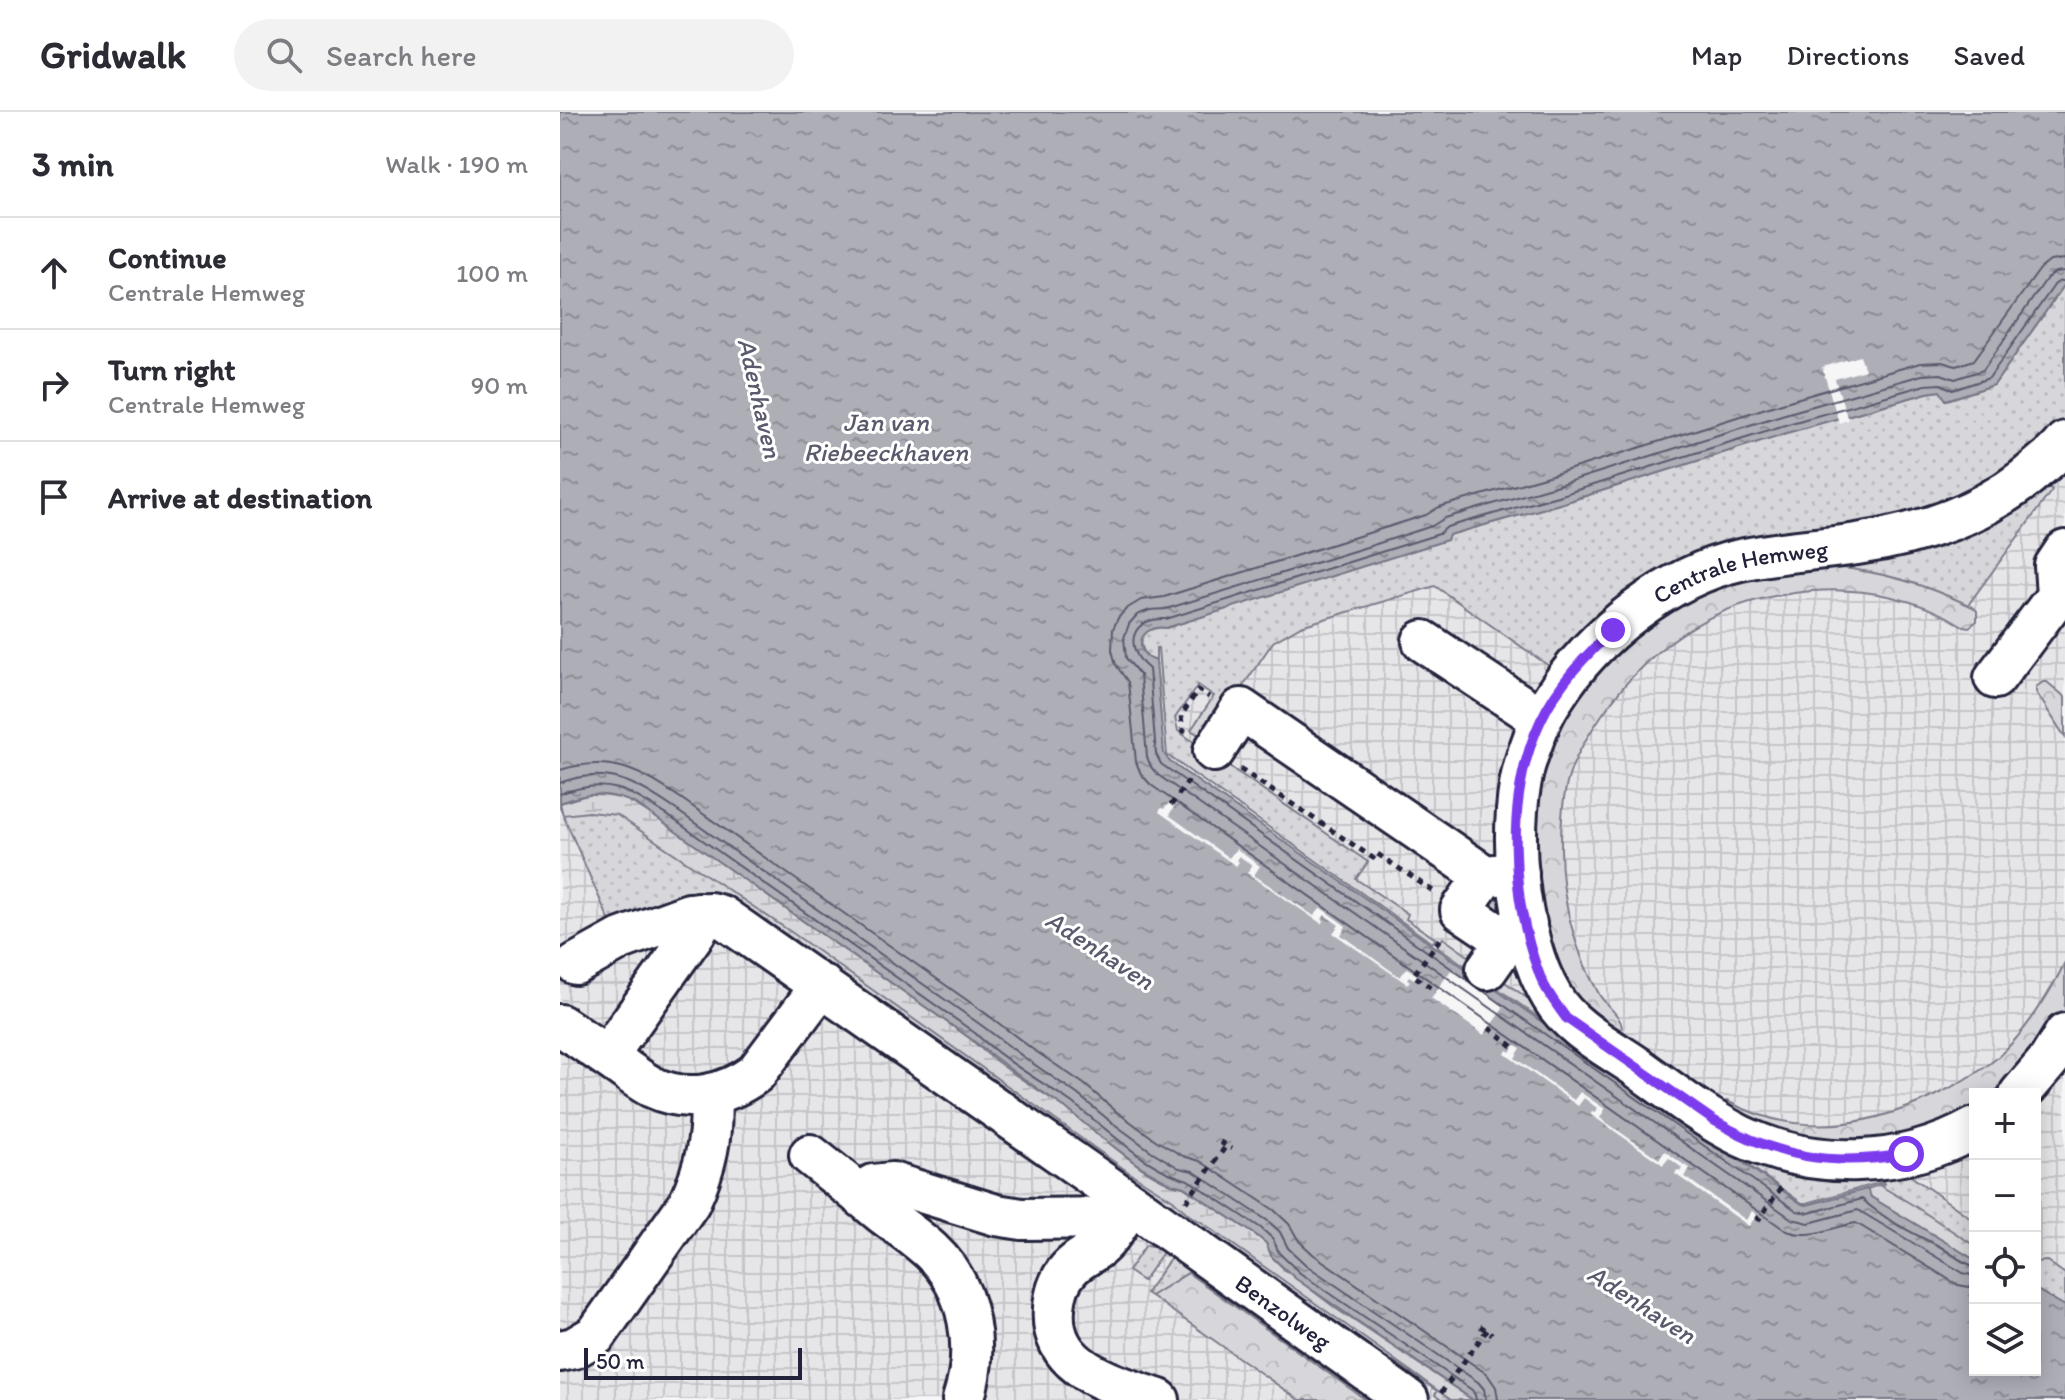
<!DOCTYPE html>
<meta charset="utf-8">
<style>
body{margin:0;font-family:Itim,sans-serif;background:#f2f2f3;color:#2b2b33}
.controls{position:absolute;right:24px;bottom:24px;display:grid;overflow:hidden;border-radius:0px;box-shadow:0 4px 20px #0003}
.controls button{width:72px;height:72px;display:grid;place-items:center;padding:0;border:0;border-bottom:2px solid #e1e1e2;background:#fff;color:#2b2b33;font:40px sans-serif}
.scale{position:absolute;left:24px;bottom:20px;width:218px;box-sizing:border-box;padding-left:8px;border:4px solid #22223b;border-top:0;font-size:22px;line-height:28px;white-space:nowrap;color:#22223b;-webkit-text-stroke:6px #fff;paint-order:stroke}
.stop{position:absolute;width:24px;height:24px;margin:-18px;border:6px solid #7c3aed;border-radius:50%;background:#fff}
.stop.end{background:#7c3aed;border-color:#fff;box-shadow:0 2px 8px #0008}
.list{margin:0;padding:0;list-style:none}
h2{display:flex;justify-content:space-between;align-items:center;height:104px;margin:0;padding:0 32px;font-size:34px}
h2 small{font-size:26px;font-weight:400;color:#7c7c81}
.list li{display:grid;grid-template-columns:52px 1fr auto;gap:24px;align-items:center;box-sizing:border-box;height:112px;padding:0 32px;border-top:2px solid #e1e1e2}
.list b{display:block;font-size:30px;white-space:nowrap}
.list p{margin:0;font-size:26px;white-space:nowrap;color:#7c7c81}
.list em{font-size:26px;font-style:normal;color:#7c7c81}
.icon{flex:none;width:44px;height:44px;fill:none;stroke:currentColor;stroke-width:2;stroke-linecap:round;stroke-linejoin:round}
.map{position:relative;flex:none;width:1505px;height:1288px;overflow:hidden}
header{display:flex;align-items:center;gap:48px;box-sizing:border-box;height:112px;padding:0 40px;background:#fff;border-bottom:2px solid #e1e1e2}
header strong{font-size:38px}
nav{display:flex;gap:44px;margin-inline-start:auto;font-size:28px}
.search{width:560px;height:72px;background:#f2f2f3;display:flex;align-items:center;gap:20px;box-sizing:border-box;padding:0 28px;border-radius:44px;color:#7c7c81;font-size:30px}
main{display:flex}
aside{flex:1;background:#fff}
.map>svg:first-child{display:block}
.industrial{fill:url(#industrial-grid);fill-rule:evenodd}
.grass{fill:url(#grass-dots);stroke:#7c7c8b;stroke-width:2}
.forest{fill:url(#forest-crowns);stroke:#7c7c8b;stroke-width:2}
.wetland{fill:url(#wetland-marsh);stroke:#7c7c8b;stroke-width:2}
.water{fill:url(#water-ripples);stroke:#767685;stroke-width:2}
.pier{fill:#f6f6f7}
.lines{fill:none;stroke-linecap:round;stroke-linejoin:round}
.shore{stroke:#5a5a6d;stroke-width:2}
.minor-casing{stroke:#22223b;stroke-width:46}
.path{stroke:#22223b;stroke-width:5;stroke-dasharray:6 6;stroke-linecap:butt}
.minor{stroke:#fff;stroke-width:40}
.route{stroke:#7c3aed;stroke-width:10}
.labels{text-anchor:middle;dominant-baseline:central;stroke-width:6;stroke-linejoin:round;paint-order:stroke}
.street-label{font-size:24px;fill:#22223b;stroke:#fff}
.water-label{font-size:26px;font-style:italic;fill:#5a5a6d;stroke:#fff}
</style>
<header>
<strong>Gridwalk</strong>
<div class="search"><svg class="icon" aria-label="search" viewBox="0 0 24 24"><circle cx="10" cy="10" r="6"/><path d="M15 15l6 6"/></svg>Search here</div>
<nav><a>Map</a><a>Directions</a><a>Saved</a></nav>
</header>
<main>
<aside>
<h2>3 min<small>Walk · 190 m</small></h2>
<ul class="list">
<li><svg class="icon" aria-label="ahead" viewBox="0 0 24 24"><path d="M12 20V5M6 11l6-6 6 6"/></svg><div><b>Continue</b><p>Centrale Hemweg</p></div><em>100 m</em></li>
<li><svg class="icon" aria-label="right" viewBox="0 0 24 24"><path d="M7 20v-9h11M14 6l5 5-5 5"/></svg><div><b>Turn right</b><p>Centrale Hemweg</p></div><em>90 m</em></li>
<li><svg class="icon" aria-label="arrive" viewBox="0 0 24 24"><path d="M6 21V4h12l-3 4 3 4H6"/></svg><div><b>Arrive at destination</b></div></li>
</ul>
</aside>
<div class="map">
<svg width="1505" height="1288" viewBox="0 0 1505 1288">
<defs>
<pattern id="industrial-grid" width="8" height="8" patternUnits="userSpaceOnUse" patternTransform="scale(2)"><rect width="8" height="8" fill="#e6e6e9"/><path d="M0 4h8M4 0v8" fill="none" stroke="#c5c5c9"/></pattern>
<pattern id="grass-dots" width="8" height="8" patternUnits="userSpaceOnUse" patternTransform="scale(2)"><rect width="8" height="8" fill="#d7d7db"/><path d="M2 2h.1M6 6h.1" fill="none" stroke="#b8b8bd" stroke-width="1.8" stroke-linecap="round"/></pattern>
<pattern id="forest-crowns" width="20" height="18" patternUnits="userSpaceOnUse" patternTransform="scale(2)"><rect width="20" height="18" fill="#d7d7db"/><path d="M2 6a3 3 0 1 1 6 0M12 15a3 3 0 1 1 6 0" fill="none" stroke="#b8b8bd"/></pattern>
<pattern id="wetland-marsh" width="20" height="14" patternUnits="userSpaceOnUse" patternTransform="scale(2)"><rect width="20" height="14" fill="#d7d7db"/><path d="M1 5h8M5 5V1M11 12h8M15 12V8" fill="none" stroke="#b8b8bd"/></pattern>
<pattern id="water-ripples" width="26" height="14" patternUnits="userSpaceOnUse" patternTransform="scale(2)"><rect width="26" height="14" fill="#aeaeb7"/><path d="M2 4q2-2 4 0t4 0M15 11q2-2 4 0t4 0" fill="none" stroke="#8d8d96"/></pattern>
</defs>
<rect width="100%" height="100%" fill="#f6f6f7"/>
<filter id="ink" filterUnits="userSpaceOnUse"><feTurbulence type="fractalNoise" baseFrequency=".0125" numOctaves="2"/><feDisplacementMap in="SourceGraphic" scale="16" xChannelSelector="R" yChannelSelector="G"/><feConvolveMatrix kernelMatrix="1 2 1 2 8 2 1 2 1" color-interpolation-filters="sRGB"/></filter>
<g filter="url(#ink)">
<path class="industrial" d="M0,0h1505v1288h-1505zM1415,982h60v276h-60z"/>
<g class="grass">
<path d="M1505,172v146l-38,38 -468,205 -124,-87 -134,40 -28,16 -67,98 -15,-10 23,-34 -16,-11 -23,33 3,13 190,131 -12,17 52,35 -2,5 30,20 -4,4 -265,-188 -9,-107h-2v13l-8,-3c-14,-19 -4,-33 18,-30l281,-88 2,-5 114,-32 227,-71 137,-39 13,-2 7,9 47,-15z"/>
<path d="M1478,365l14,13 -84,115c-55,-26 -113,-42 -175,-38 -103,6 -225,98 -253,198 -12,46 -9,99 2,144 8,29 18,66 35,90 10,14 22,23 35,33h-6c-13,-9 -27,-17 -38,-29 -31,-35 -40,-104 -42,-150 -1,-22 -2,-44 3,-66 19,-102 107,-192 207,-217 43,-10 88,-13 132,-20 20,-3 40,-5 59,-12 41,-14 76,-36 111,-61z"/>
<path d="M27,683l239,142 145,102 367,271 135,90h-32l-6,-5 2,-4 -44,-30 -5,7 -139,-98 4,-7 -48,-35 -6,6 -467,-326 -120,19 -52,-119v-5z"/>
<path d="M883,826l263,187 89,50c33,6 68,-4 100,-10l80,56v39l-108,-71 17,-5 -1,-2 -76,21h-5l-365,-257z"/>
<path d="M586,1133l20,3 -23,33 -15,-10z"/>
<path d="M614,1141l210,147h-18l-178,-127 -37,23 -5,-3z"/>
<path d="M1487,1149l18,13v32l-30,-17v-27z"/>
</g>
<g class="forest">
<path d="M1266,454c58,6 95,17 147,41l4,4v10l-8,6 -6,-1c-45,-28 -99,-39 -151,-35 -90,7 -156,47 -208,121 -13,19 -28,41 -35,64 -7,22 -8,49 -8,72 0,50 13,102 38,146 6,12 22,20 23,34l-2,3 -8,1 -35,-33 -10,-17 -20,-53 -8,-35 -4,-29v-77l25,-70 39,-51 57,-48 51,-30 53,-17z"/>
<path d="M1483,570h4l18,15v40l-29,-45v-5z"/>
<path d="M1505,850v54l-56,64 -18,14h-16v10l-13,8 -47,21 -44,10 -81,-3 -69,-37 6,-2c71,38 145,26 213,-8 20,-10 41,-21 58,-36 26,-23 52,-63 67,-95z"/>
<path d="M628,1161l178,127h-67l-148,-104z"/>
</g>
<g class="wetland">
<path d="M27,683c39,-1 47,8 78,29l306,215c25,26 65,49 95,69 32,23 79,72 117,79l73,48 10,8 6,14 12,12 54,41 135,90h-22l-248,-177 -14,-8 -16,-15 -46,-29 -333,-237 -177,-119 -28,-3 -26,3 -3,-12z"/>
<path d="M1319,1073l34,20 62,41v14l-104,-63 -4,-8z"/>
</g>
<path class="water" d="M0,0h1505v172l-71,101 -48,15 -6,-9 -13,2 -137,39 -227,71 -114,32 -2,5 -281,88c-27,-4 -35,25 -10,33l8,92 5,8 633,443 5,1 60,-16 4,8 8,5 96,58v110h60v-81l30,17v94h-592l-177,-121 -24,-22 -6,-14 -10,-8 -72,-48 -12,-3 -31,-17 -43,-32 -31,-26 -52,-36 -44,-34 -333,-234c-27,-14 -50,-13 -78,-2z"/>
<g class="pier">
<path d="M1300,244l5,14 -30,9 13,41 -9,3 -17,-56z"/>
<path d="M609,691l5,4 -5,8 60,43 7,-9 24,17 -6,9 60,41 7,-8 25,18 -5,9 59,42 7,-9 10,7 -1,2 -2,2 -5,-3 -2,3 3,2 -3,3 -74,-51 6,-8 -14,-10 -3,4 2,2 -2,3 -75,-51 5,-8 -13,-9 -3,4 3,2 -3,4 -77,-54 2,-4 3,1z"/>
<path d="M891,858l16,11 8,-11 14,10 -7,11 22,16 -20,28 -53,-37z"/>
<path d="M955,933l6,3 -6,10 59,42 6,-8 25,17 -5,9 59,41 6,-8 19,14h1l5,3 -5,9 61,43 6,-9 5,4 -8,11 -74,-52 2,-4 3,2 2,-4 -13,-10 -6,7 -73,-51 2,-3 3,1 2,-4 -13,-10 -6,8 -73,-52 2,-4 3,2z"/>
</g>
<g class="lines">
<g class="shore">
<path d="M0,658c52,-16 80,1 122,29l306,216 43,33 53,36 33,28 40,29 26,15 17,5 74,49 15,14 10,17 15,14 173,119 9,13 2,13"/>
<path d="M0,671c48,-18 76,0 115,26l306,216 44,33 52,36 33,27 41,30 28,17 14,3 75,50 12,11 8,16 18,17 172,117 6,7 2,11"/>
<path d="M0,682c48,-18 70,-3 110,23l305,216c28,27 64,47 96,69 38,27 71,65 117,78l73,48 12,11 6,14 21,20 172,117 3,5 1,5"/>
<path d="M909,869l-308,-217 -5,-10 -7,-85c-26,-21 -19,-52 17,-50l273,-85 8,-7 114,-32 227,-71 137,-39 16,-1 12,6 36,-12 66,-94 5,-3h5"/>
<path d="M922,878l315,221 12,2 53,-14c20,19 50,34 75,46 13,6 24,19 38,21"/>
<path d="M1415,1164l-12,-3 -105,-63 -49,13 -17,-4 -634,-444 -7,-8 -4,-10 -7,-82 -14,-17 -2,-20 5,-14 8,-9 13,-5 16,-1 204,-63 62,-20 13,-8 113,-33 227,-71 137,-39 19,-1 14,5 28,-9 64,-92 8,-6 10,-1"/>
<path d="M1415,1176l-17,-3 -102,-62c-24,4 -47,18 -71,7l-634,-445 -10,-11 -5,-12 -8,-80 -12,-17 -4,-15 1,-21 5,-11 8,-9 15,-9 23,-3 262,-82 13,-8 116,-33 227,-71 138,-40 22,-1 14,4 18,-6 66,-91 10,-8 15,-2"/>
</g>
<g class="minor-casing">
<g id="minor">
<path d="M863,529l118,78"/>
<path d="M1435,566l62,-82 -2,-30 10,-15"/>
<path d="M654,639l27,-42 244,167 33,-3"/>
<path d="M925,764l-24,34 46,31"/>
<path id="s1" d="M16,852l45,-25 68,-25 21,-1 11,3 410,287 277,197"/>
<path d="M927,857l31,-44 8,-1"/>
<path d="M0,913c19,12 37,25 56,38 12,8 24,18 36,24 36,17 73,9 104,-14l66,-88"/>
<path d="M47,944l89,-125 2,-18"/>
<path d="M1460,982l29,-34 16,-26"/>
<path id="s2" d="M1415,1016c-72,40 -160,43 -234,8 -37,-18 -71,-45 -104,-69 -29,-20 -67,-39 -85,-70 -36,-59 -47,-179 -24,-243 7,-20 14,-40 26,-57 39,-62 114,-121 186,-137 39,-9 78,-10 117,-16 67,-10 132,-32 183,-78 9,-7 18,-15 25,-24"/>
<path d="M250,1043c24,19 48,38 72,58 16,12 34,24 49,38 40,37 49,99 32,149"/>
<path d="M299,1082l14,-9 19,-2 104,32 26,4 100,-1"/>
<path d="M571,1091c-10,15 -18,32 -32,44 -10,8 -21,12 -30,22 -9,10 -14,25 -15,39 -5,62 58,75 105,92"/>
<path d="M0,1239l14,-3 22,-13 93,-132c17,-36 24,-68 21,-108"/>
</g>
</g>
<g class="path">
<path d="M626,620l-3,-1 -2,-15 17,-26 11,7"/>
<path d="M680,657l133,89 3,-5 57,38"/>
<path d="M611,693l21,-29"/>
<path d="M855,861l27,-37"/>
<path d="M856,865l20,14"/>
<path d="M929,916l25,19"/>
<path d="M660,1030l12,7"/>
<path d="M626,1090l40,-56"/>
<path d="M1196,1105l3,2 24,-34"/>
<path d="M920,1214l12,8"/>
<path d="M881,1281l46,-63"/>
</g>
<use href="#minor" class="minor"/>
</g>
</g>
<g class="lines" filter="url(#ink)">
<path class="route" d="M1053,518c-28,26 -55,54 -72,90 -36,76 -31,178 -1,256 6,16 17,29 26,42l147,102c65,38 119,47 193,34"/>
</g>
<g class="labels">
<g class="street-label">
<text stroke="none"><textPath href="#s2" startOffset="1026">Centrale Hemweg</textPath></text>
<text stroke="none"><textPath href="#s1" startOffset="844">Benzolweg</textPath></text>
</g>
<g class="water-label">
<text transform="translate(200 286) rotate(77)">Adenhaven</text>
<text x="326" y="310">Jan van<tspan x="326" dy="30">Riebeeckhaven</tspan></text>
<text transform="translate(540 838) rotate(33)">Adenhaven</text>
<text transform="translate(1082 1192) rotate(33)">Adenhaven</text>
</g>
</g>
</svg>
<div class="controls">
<button>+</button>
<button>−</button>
<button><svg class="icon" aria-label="locate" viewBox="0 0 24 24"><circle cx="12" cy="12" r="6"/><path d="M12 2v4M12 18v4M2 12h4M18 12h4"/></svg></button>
<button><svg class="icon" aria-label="layers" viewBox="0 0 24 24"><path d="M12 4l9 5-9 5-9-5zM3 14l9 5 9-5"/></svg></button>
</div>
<div class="scale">50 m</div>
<div class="stop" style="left:1346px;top:1042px"></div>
<div class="stop end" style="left:1053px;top:518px"></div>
</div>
</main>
